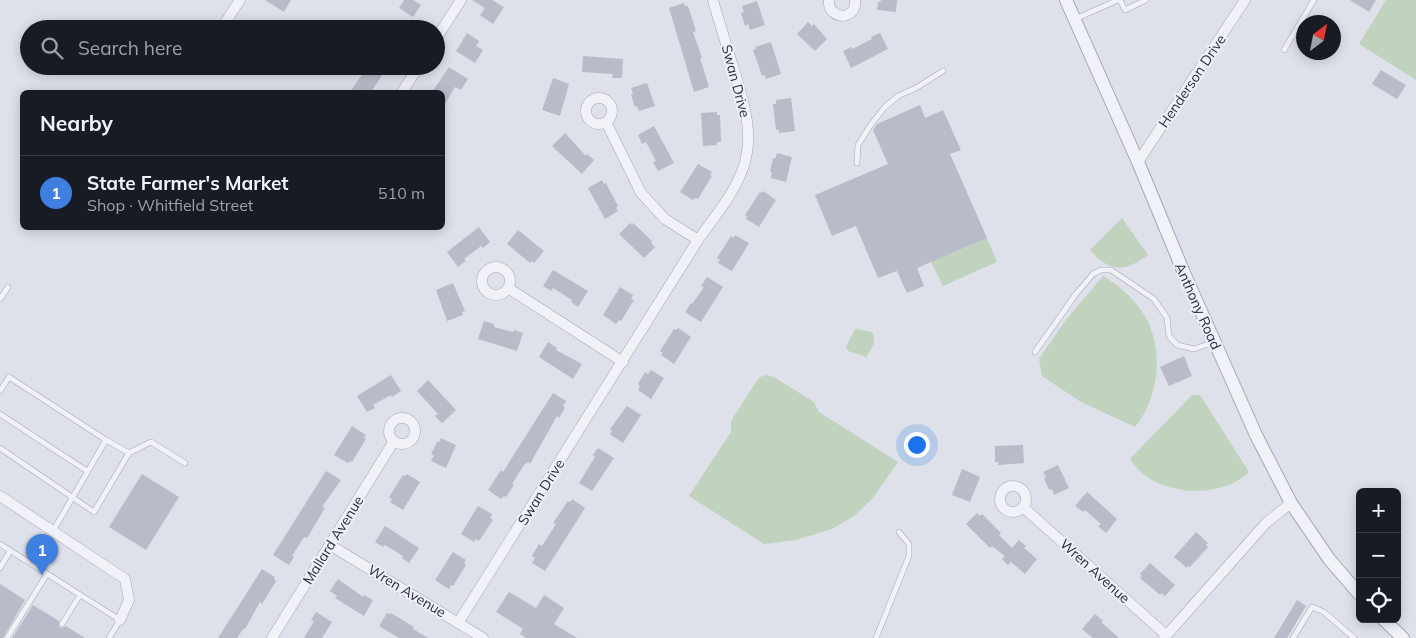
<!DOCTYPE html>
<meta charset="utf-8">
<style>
body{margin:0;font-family:Mulish,sans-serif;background:#242831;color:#f1f3f6}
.controls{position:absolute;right:15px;bottom:15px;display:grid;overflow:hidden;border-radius:8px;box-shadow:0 2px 12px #0003}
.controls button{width:45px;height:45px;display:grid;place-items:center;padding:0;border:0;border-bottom:1px solid #363941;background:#171b24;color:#f1f3f6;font:25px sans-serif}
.compass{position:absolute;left:1296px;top:15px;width:45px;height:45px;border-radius:50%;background:#171b24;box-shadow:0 2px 12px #0003;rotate:32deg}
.you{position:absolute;left:916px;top:444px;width:18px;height:18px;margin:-12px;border:4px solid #fff;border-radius:50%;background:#1a73e8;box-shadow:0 0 0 8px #1a73e833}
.badge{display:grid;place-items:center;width:32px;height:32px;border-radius:50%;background:#0f766e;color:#fff;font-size:16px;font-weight:700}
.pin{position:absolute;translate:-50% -41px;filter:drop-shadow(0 1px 2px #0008)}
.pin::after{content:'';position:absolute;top:26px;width:18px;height:15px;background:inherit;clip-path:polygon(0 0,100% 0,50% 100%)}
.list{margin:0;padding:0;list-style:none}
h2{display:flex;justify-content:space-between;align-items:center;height:65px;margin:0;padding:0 20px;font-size:21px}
h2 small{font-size:16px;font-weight:400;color:#9ea1a6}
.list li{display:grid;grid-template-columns:32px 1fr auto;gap:15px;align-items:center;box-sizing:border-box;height:75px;padding:0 20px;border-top:1px solid #363941}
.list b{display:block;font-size:19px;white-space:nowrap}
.list p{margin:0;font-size:16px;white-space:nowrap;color:#9ea1a6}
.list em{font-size:16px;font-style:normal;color:#9ea1a6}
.icon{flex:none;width:28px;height:28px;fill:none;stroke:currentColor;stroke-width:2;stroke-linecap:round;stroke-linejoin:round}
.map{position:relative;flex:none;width:1416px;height:638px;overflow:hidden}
.search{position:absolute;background:#171b24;box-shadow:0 2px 12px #0003;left:20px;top:20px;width:425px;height:55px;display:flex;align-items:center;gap:12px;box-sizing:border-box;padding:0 18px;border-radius:28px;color:#9ea1a6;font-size:19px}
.panel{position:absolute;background:#171b24;box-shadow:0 2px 12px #0003;left:20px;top:90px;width:425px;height:140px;border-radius:8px}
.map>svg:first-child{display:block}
.green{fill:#c1d3be}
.building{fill:#b8bcc9}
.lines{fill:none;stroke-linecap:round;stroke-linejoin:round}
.service-casing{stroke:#a3a7b3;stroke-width:6}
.minor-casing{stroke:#a3a7b3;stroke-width:11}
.tertiary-casing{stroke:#a3a7b3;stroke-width:14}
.service{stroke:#f1f2f7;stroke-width:5}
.minor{stroke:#f1f2f7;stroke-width:10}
.tertiary{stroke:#f1f2f7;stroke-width:12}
.labels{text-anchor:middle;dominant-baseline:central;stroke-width:4;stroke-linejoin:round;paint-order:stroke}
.street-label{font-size:14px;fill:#262d40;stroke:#edf0f6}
</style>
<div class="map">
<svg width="1416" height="638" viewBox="0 0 1416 638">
<rect width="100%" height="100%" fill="#dee1e9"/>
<g class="green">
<path d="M1386,0h30v80l-57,-36z"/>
<path d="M1122,218l26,37c-22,17 -39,18 -58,-5z"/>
<path d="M987,238l10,24 -54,24 -12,-24z"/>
<path d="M1103,276c18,11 34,25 44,44 17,33 11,79 -12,107l-54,-25 -39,-26 -3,-17 26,-38z"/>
<path d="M855,329c4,1 12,1 16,3 8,6 -1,20 -5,25l-18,-6 -2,-4z"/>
<path d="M766,375l8,2 40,25 5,10 79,50 -26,37 -18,17 -22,13 -36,11 -32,4 -75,-48 42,-64v-11l25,-39 4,-5z"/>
<path d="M1192,395h8l49,77c-5,4 -10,8 -15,11 -34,15 -84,9 -104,-24z"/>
</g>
<g class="building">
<path d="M265,0h26l-7,12z"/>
<path d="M404,0h9l8,5 -8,12 -14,-9z"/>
<path d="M472,0h20l12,7 -11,17 -13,-9 5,-7z"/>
<path d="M881,0h16l-1,12 -19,-2 1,-8h2z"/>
<path d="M1350,0h26l-7,12z"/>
<path d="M757,1l8,24 -15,5 -2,-6 -3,2 -4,-13 3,-1 -2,-6z"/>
<path d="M684,3l1,3h3l8,25 -3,1 9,26h-2l9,29 -15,5 -25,-84z"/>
<path d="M808,22l4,4 2,-2 13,15 -12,12 -18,-17z"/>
<path d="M467,33l12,8 -3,5 7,4 -8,13 -19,-12z"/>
<path d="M880,33l8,16 -37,19 -8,-17 8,-4 1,2 20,-10 -1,-2z"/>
<path d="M771,42l10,32 -15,5 -1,-4 -3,1 -9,-26 3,-1 -1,-2z"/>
<path d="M583,56l40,3 -1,19h-10l1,-4 -31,-2z"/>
<path d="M368,66h20l-17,26h-21z"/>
<path d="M449,67l19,12 -7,11 -6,-3 -13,22v-17h-10z"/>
<path d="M1381,70l25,15 -9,14 -25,-15z"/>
<path d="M553,78l16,6 -9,32 -18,-6z"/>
<path d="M647,83l8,23 -16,5 -2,-5 -2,1 -4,-12 2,-1 -2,-6z"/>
<path d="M791,98l4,33 -16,2v-3h-3l-3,-26h3v-4z"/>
<path d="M920,105l5,13 18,-8 18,40 -11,4 37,84 -70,30 7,18 -17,7 -10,-22 -19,7 -22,-52 -24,10 -17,-41 73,-31 -15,-34 4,-6z"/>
<path d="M717,112v3h3l1,27h-4v3l-14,1 -2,-33z"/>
<path d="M654,126l20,37 -16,8 -5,-9 3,-1 -10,-19 -4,2 -4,-9z"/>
<path d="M565,133l21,23 1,-2 7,6 -12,14 -30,-28z"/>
<path d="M777,153l15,4 -6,25 -15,-4 1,-6h-2l3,-14 2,1z"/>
<path d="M698,164l14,8 -2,3 2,1 -14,23 -3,-1 -2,2 -13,-8z"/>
<path d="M602,180l2,4 2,-1 12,23 -2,2 2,3 -13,8 -17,-31z"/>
<path d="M763,191l13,9 -17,27 -13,-8 1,-3 -2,-1 15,-23 2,1z"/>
<path d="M630,223l2,2 1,-2 19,18 -1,2 4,4 -11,11 -25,-24z"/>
<path d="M479,227l11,15 -7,6 -2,-2 -17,13 2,2 -8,6 -11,-15z"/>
<path d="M518,230l26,21 -10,12 -2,-2 -2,2 -23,-19z"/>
<path d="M735,235l14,8 -17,28 -14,-8 2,-3 -3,-2 14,-22 3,2z"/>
<path d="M553,270l35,21 -10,16 -7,-5 1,-2 -19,-12 -2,3 -8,-5z"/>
<path d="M707,277l16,10 -22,35 -16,-10 6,-9 1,1 12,-17 -3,-1z"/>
<path d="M453,283l12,28 -3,1 1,3 -16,6 -11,-31z"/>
<path d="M620,287l13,8 -2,4 3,1 -13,21 -2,-1 -3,4 -13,-9z"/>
<path d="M484,321l10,3v3l19,5 1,-2 9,3 -6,18 -39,-12z"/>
<path d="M678,328l13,9 -17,27 -13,-9 2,-2 -3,-2 14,-22 2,1z"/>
<path d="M548,342l9,6 -1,2 26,14 -9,15 -34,-22z"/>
<path d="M1184,356l8,20 -23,10 -9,-19z"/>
<path d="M651,370l13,8 -13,21 -13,-9 2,-4 -2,-2 7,-12 3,2z"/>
<path d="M391,375l10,16 -9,6 -1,-2 -18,10 2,3 -8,4 -10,-16z"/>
<path d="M428,380l28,30 -14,13 -7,-7 3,-2 -21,-23z"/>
<path d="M553,393l13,8 -3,5 2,2 -6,10 -2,-2 -27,48 -2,-2 -4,3 -12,19 2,1 -8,12 -2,-1 -3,3 -13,-9 13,-20 2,2z"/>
<path d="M627,406l14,9 -18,28 -13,-9 2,-3 -2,-2z"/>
<path d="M352,426l14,9 -2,3 2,1 -14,23 -2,-1 -2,2 -14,-8z"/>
<path d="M441,438l15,7 -10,23 -15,-7 3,-6 -3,-1 6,-12h2z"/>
<path d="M1023,445l1,18 -26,2v-3h-3v-16z"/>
<path d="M598,448l16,10 -22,33 -13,-8 16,-26 -2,-2z"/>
<path d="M1058,465l11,23 -15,7 -2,-6 -3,1 -5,-12 2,-1 -3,-5z"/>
<path d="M962,469l18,8 -10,25 -18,-7z"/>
<path d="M326,471l15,9 -19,27 3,1 -18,30 -3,-1 -12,19 2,1 -5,8 -16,-10z"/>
<path d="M142,474l37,23 -33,53 -37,-23z"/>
<path d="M407,474l13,8 -17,28 -13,-8 2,-3 -3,-2 14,-22 2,1z"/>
<path d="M1087,492l30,27 -11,14 -8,-7 3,-2 -16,-14 -2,2 -8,-6z"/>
<path d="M572,499l13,9 -40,63 -13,-8 3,-5 -3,-2 7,-12 3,2 14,-22 -3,-1 15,-22 2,1z"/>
<path d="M478,506l14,8 -2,4 3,2 -14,21 -3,-2 -2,3 -13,-8z"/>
<path d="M977,513l3,3 2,-2 19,19 -2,2 13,13 7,-8 7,6 -2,2 13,11 -12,15 -14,-12 -3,3 -6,-6 3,-3 -13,-10 -2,2 -24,-24z"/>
<path d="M385,526l34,22 -10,15 -7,-5 1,-2 -18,-11 -2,2 -8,-5z"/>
<path d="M1196,532l12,11 -2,2 2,2 -18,20 -2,-1 -1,2 -13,-11z"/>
<path d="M453,552l13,8 -2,3 2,2 -13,21 -2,-1 -2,4 -14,-9z"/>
<path d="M1150,563l25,22 -10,11 -4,-3 -1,2 -20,-17 2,-2 -2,-2z"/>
<path d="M262,569l13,8 -1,2 2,2 -9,15 -5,8 -2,-2 -15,27 -1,-1 -7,10h-19z"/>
<path d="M338,579l25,18 1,-2 9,5 -9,16 -29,-18 2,-2 -7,-5z"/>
<path d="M0,584l25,16 -22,38h-3z"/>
<path d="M509,592l27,16 8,-13 20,13 -10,16 23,14h-51l-6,-4 3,-5 -27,-17z"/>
<path d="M1297,600l9,6 -19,32h-13z"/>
<path d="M33,605l26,16v6l3,1 4,-2 19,12h-73z"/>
<path d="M316,612l16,10 -10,16h-18l10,-17 -3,-1z"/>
<path d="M387,613l3,1 1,-1 23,14 -1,2 15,9h-29l-20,-12z"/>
<path d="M1095,614l8,7 -2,1 18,16h-26l-11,-9z"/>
</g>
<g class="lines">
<g class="service-casing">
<g id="service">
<path d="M1120,0l5,10 21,-10"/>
<path d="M1075,19l43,-19"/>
<path d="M1284,50l30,-50"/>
<path d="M857,163l1,-18 12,-19 14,-18 14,-12 18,-8 27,-17"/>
<path d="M0,299l8,-12"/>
<path d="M1035,352l41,-58 17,-20 8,-4h10l43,29 13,19 2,18 8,9 17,4 20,-7"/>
<path d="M0,391l9,-14 97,63 -53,91"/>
<path d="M0,414l87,57"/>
<path d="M0,448l94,64 35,-59 -23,-13"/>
<path d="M129,453l22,-11 34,21"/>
<path d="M0,544l120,76 -11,18"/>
<path d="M0,568l10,-17"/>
<path d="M62,624l18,-29"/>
<path d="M7,638l40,-64"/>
<path d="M876,638l33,-82v-12l-10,-12"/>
<path d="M1293,638l19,-31 12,5 30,26"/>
</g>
</g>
<g class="minor-casing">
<g id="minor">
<path d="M829,0c-1,10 5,15 14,16 9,-2 13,-7 12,-16"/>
<path d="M221,29l19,-29"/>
<path d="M436,39l25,-39"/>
<path d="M402,92l17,-26"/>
<circle cx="599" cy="111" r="13"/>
<path d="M606,122l35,71 24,26 33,21"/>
<path d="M1138,162l107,-162"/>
<circle cx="496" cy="281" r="14"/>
<path d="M508,288l115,74"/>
<circle cx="402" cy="431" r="13"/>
<circle cx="1013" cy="499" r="13"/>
<path d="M0,496l125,83 4,21 -9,20"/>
<path d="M1023,507l143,128"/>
<path d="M330,545l153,93"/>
<path d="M458,623l240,-383c17,-24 39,-49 47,-78 9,-33 -3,-65 -12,-96 -7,-22 -14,-44 -20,-66"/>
<path d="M272,638l122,-197"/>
<path d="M1164,638l102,-115 25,-20"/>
</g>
</g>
<g class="tertiary-casing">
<g id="tertiary">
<path d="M1066,0l72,162 46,111 72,162 35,68 38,56 31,36"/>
<path d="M1383,619l20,19"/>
</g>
</g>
<use href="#service" class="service"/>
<use href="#minor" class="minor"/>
<use href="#tertiary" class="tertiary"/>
</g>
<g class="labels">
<g class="street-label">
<text transform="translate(736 81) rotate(75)">Swan Drive</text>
<text transform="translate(1192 81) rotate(-56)">Henderson Drive</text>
<text transform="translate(1198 306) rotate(66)">Anthony Road</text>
<text transform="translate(541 492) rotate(-58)">Swan Drive</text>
<text transform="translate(333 540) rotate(-58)">Mallard Avenue</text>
<text transform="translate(1095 571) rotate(42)">Wren Avenue</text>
<text transform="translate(407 591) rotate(31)">Wren Avenue</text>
</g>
</g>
</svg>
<div class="controls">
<button>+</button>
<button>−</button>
<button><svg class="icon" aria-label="locate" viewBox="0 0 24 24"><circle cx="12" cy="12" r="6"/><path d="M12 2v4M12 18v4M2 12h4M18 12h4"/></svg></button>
</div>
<svg class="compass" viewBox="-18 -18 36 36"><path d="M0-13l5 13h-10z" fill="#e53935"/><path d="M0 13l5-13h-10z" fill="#9ea1a6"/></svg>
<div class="you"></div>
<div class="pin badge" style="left:42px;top:575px;background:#3f7fe0">1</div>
<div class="search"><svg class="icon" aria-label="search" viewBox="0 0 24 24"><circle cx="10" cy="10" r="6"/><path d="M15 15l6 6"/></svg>Search here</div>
<section class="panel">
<h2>Nearby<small></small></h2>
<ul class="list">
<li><span class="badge" style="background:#3f7fe0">1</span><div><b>State Farmer's Market</b><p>Shop · Whitfield Street</p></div><em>510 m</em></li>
</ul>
</section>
</div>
